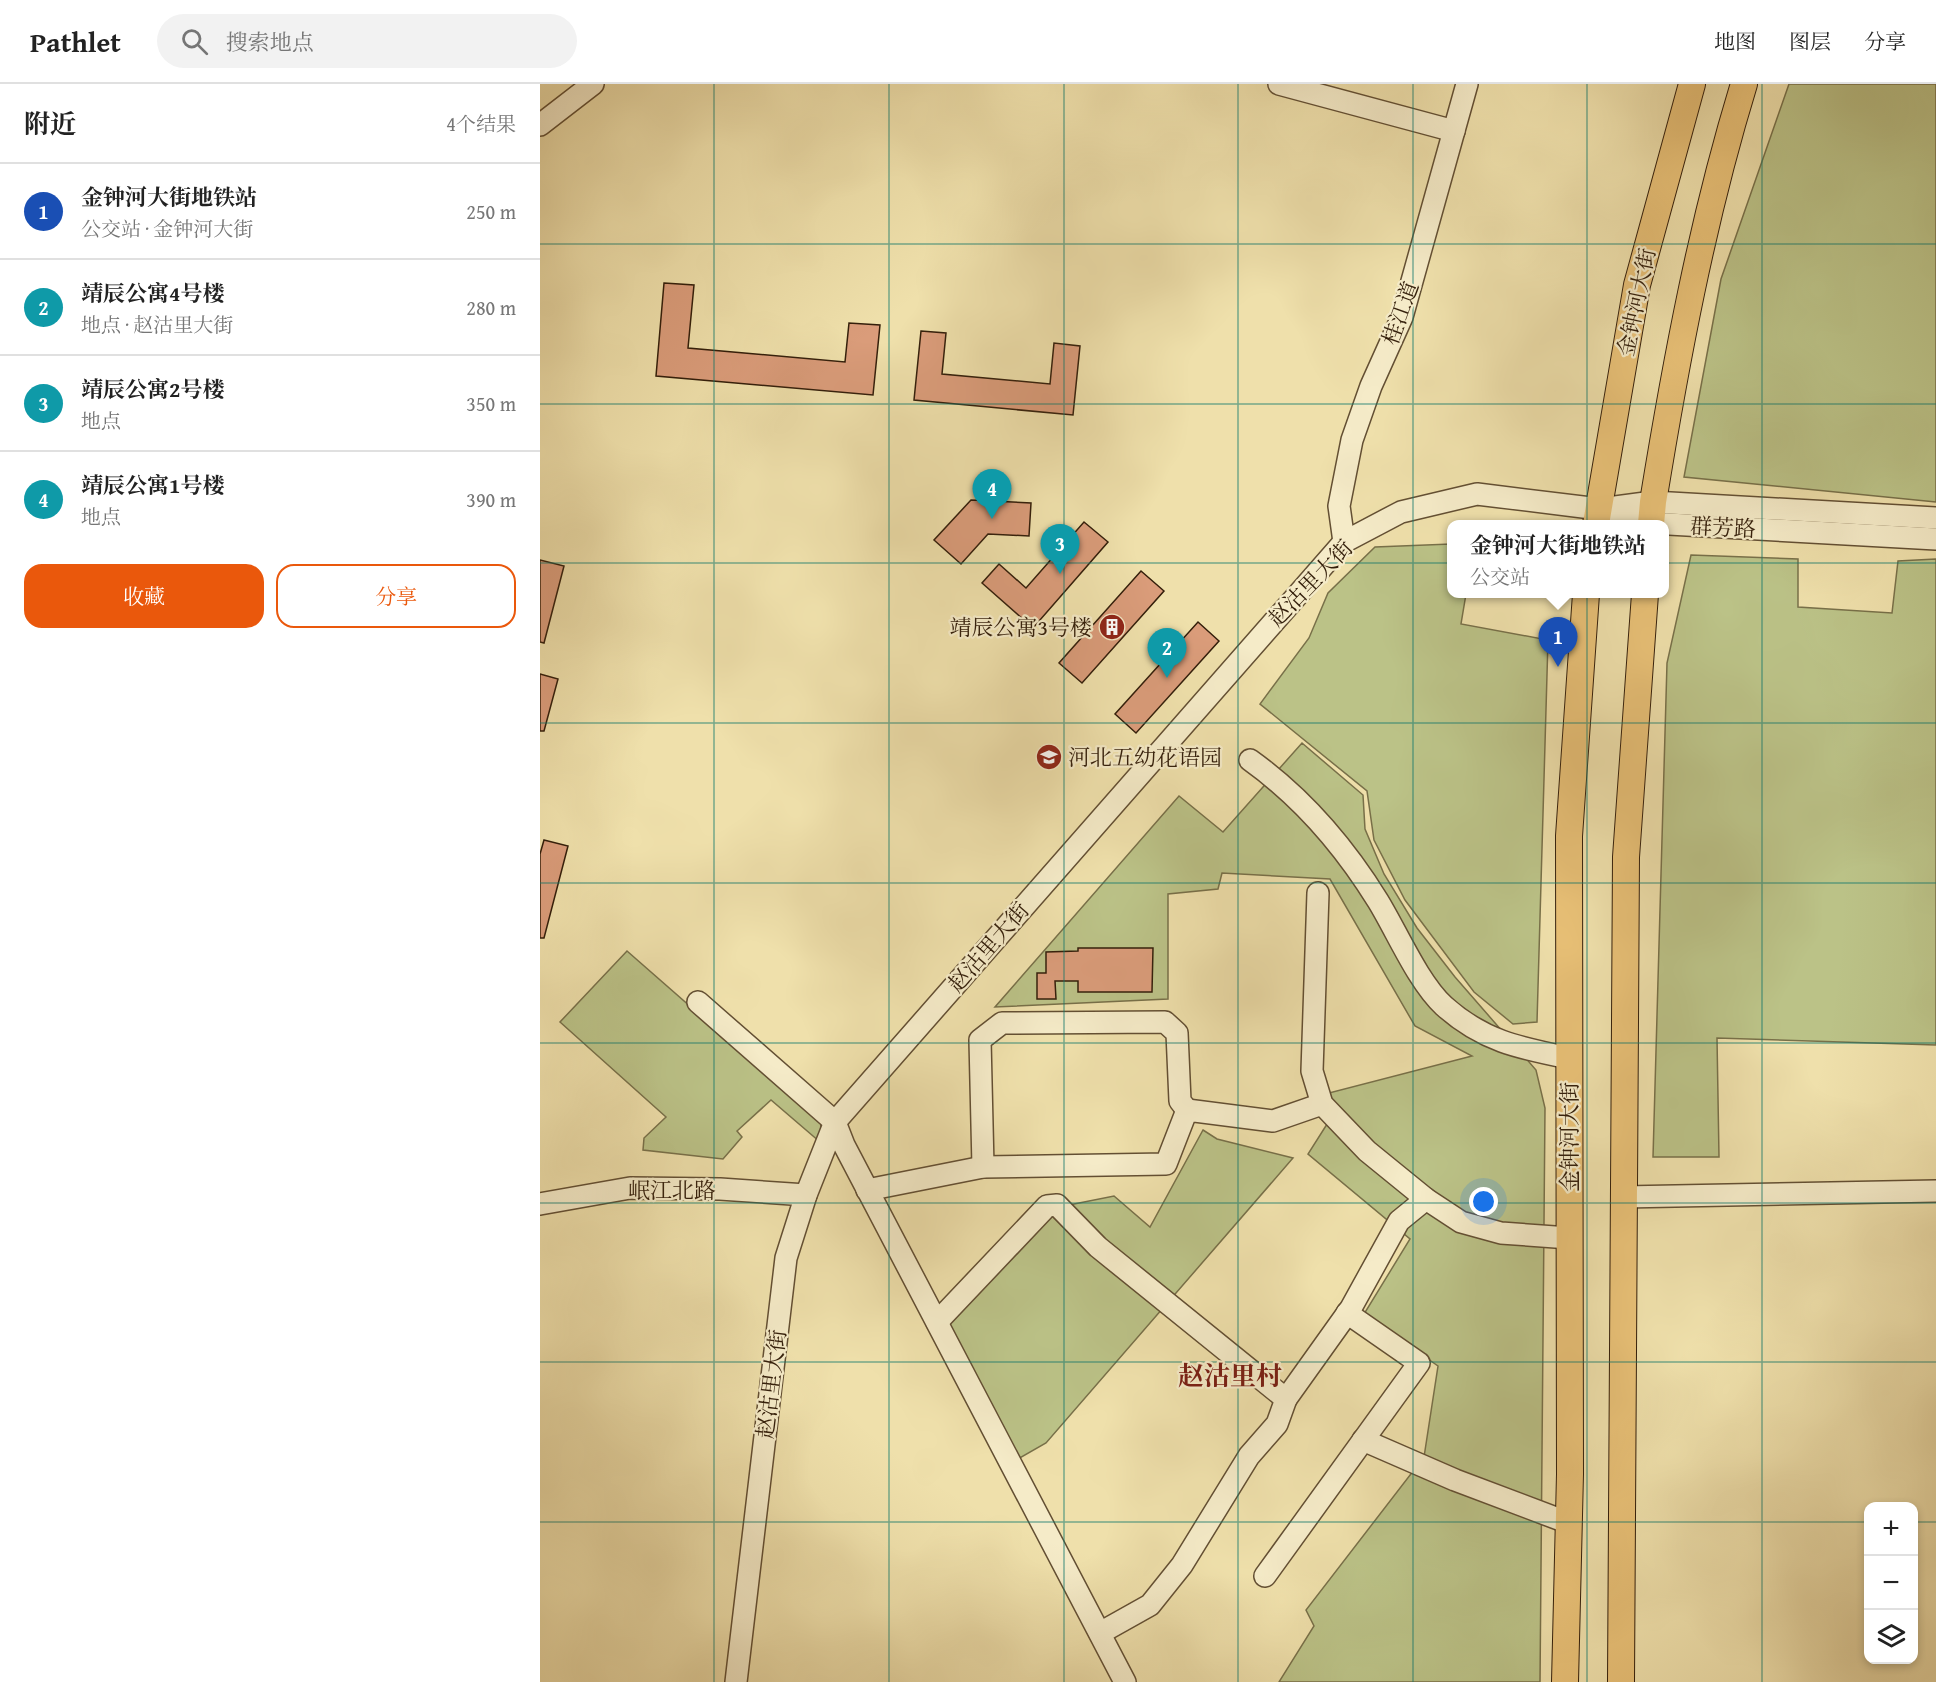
<!DOCTYPE html>
<html lang="zh">
<meta charset="utf-8">
<style>
body{margin:0;font-family:"Gentium Book Plus","Noto Serif SC",serif;background:#f2f2f2;color:#222}
.controls{position:absolute;right:18px;bottom:18px;display:grid;overflow:hidden;border-radius:12px;box-shadow:0 3px 9px #0003}
.controls button{width:54px;height:54px;display:grid;place-items:center;padding:0;border:0;border-bottom:2px solid #e0e0e0;background:#fff;color:#222;font:30px sans-serif}
.you{position:absolute;left:944px;top:1118px;width:21px;height:21px;margin:-15px;border:4px solid #fff;border-radius:50%;background:#1a73e8;box-shadow:0 0 0 9px #1a73e833}
.badge{display:grid;place-items:center;width:39px;height:39px;border-radius:50%;background:#ea580c;color:#fff;font-size:20px;font-weight:700}
.pin{position:absolute;translate:-50% -50px;filter:drop-shadow(0 2px 3px #0008)}
.pin::after{content:'';position:absolute;top:32px;width:21px;height:18px;background:inherit;clip-path:polygon(0 0,100% 0,50% 100%)}
.popup{position:absolute;left:907px;top:436px;width:222px;height:78px;box-sizing:border-box;display:grid;place-content:center;border-radius:12px;background:#fff;filter:drop-shadow(0 2px 4px #0005);font-size:20px;white-space:nowrap;color:#767676}
.popup b{font-size:22px;color:#222}
.popup::after{content:'';position:absolute;left:50%;top:100%;margin-left:-12px;border:12px solid transparent;border-top-color:#fff}
.list{margin:0;padding:0;list-style:none}
h2{display:flex;justify-content:space-between;align-items:center;height:78px;margin:0;padding:0 24px;font-size:26px}
h2 small{font-size:20px;font-weight:400;color:#767676}
.list li{display:grid;grid-template-columns:39px 1fr auto;gap:18px;align-items:center;box-sizing:border-box;height:96px;padding:0 24px;border-top:2px solid #e0e0e0}
.list b{display:block;font-size:22px;white-space:nowrap}
.list p{margin:0;font-size:20px;white-space:nowrap;color:#767676}
.list em{font-size:20px;font-style:normal;color:#767676}
.actions{display:flex;gap:12px;padding:18px 24px}
.actions a{flex:1;padding:14px 0;border:2px solid #ea580c;border-radius:18px;text-align:center;font-size:21px;color:#ea580c}
.actions .main{background:#ea580c;color:#fff}
.icon{flex:none;width:33px;height:33px;fill:none;stroke:currentColor;stroke-width:2;stroke-linecap:round;stroke-linejoin:round}
.map{position:relative;flex:none;width:1396px;height:1598px;overflow:hidden}
header{display:flex;align-items:center;gap:36px;box-sizing:border-box;height:84px;padding:0 30px;background:#fff;border-bottom:2px solid #e0e0e0}
header strong{font-size:28px}
nav{display:flex;gap:33px;margin-inline-start:auto;font-size:21px}
.search{width:420px;height:54px;background:#f2f2f2;display:flex;align-items:center;gap:15px;box-sizing:border-box;padding:0 21px;border-radius:33px;color:#767676;font-size:22px}
main{display:flex}
aside{flex:1;background:#fff}
.map>svg:first-child{display:block}
.green{fill:#bbc287;stroke:#787049;stroke-width:1.5}
.building{fill:#da9c7a;stroke:#341f0b;stroke-width:1.5}
.lines{fill:none;stroke-linecap:round;stroke-linejoin:round}
.minor-casing{stroke:#634f33;stroke-width:24}
.major-casing{stroke:#341f0b;stroke-width:28}
.minor{stroke:#f5ebc8;stroke-width:21}
.major{stroke:#e8c076;stroke-width:26}
.grid{fill:none;stroke:#0f766e;stroke-width:1.5;stroke-opacity:0.55}
.labels{text-anchor:middle;dominant-baseline:central;stroke-width:4.5;stroke-linejoin:round;paint-order:stroke}
.street-label{font-size:22px;fill:#341f0b;stroke:#f5ebc8}
.poi-label{font-size:22px;fill:#341f0b;stroke:#f5ebc8;text-anchor:end}
.quarter-label{font-size:26px;font-weight:bold;fill:#7a1f14;stroke:#f5ebc8}
</style>
<header>
<strong>Pathlet</strong>
<div class="search"><svg class="icon" aria-label="search" viewBox="0 0 24 24"><circle cx="10" cy="10" r="6"/><path d="M15 15l6 6"/></svg>搜索地点</div>
<nav><a>地图</a><a>图层</a><a>分享</a></nav>
</header>
<main>
<aside>
<h2>附近<small>4个结果</small></h2>
<ul class="list">
<li><span class="badge" style="background:#1a4fb4">1</span><div><b>金钟河大街地铁站</b><p>公交站 · 金钟河大街</p></div><em>250 m</em></li>
<li><span class="badge" style="background:#0f9aa8">2</span><div><b>靖辰公寓4号楼</b><p>地点 · 赵沽里大街</p></div><em>280 m</em></li>
<li><span class="badge" style="background:#0f9aa8">3</span><div><b>靖辰公寓2号楼</b><p>地点</p></div><em>350 m</em></li>
<li><span class="badge" style="background:#0f9aa8">4</span><div><b>靖辰公寓1号楼</b><p>地点</p></div><em>390 m</em></li>
</ul>
<div class="actions"><a class="main">收藏</a><a>分享</a></div>
</aside>
<div class="map">
<svg width="1396" height="1598" viewBox="0 0 1396 1598">
<rect width="100%" height="100%" fill="#efe0ab"/>
<filter id="stains"><feTurbulence type="fractalNoise" baseFrequency=".00333" numOctaves="4"/><feColorMatrix values="0 0 0 0 .2 0 0 0 0 .09 0 0 0 0 .02 0 0 0 .5 -.17"/></filter>
<radialGradient id="worn" r=".72"><stop offset=".6" stop-color="#630" stop-opacity="0"/><stop offset="1" stop-color="#630" stop-opacity=".3"/></radialGradient>
<g class="green">
<path d="M1249,0h147v418l-252,-25 37,-198z"/>
<path d="M911,460l1,50h14l-5,30 87,16 -11,382 -24,2 -39,-32 -69,-92 -31,-60 -7,-49 -107,-87 49,-66 19,-45 47,-46z"/>
<path d="M1151,471l107,4v48l94,6 6,-52 38,-2v486l-219,-7 2,119h-66l14,-494z"/>
<path d="M762,659l61,52 2,34 19,45 33,54 38,49 81,93 9,38 -5,574h-261l35,-56 -8,-16 118,-153 14,-91 -74,-52 46,-75 -102,-85 21,-33 -4,-27 147,-38 -57,-30 -85,-147 -108,-6 -4,16 -50,5v105l-173,8 184,-211 44,36z"/>
<path d="M87,867l194,170 -1,21 -49,-42 -34,31 5,6 -19,22 -80,-9 1,-12 22,-21 -106,-95z"/>
<path d="M663,1046l14,9 76,19 -247,285 -28,16 -71,-140 102,-110 65,-13 36,31z"/>
</g>
<g class="building">
<path d="M124,199l30,2 -6,63 157,14 4,-39 31,2 -7,70 -217,-19z"/>
<path d="M381,247l25,2 -4,41 108,10 4,-41 26,3 -7,69 -159,-15z"/>
<path d="M431,416l60,3 -2,33 -41,-2 -27,30 -27,-24z"/>
<path d="M544,438l24,20 -75,86 -51,-45 17,-19 27,24z"/>
<path d="M0,476l24,6 -20,77 -4,-1z"/>
<path d="M601,487l23,20 -82,92 -23,-20z"/>
<path d="M658,538l21,19 -83,92 -21,-19z"/>
<path d="M0,590l18,5 -14,52h-4z"/>
<path d="M4,756l24,6 -24,92h-4v-84z"/>
<path d="M538,864h75l-1,44h-74v-11h-23l1,18h-19v-26h9v-21l32,-1z"/>
</g>
<g class="lines">
<g class="minor-casing">
<g id="minor">
<path d="M739,0l175,47"/>
<path d="M0,41l53,-41"/>
<path d="M1068,424l45,-6 283,16"/>
<path d="M804,458l-5,-36 13,-66 19,-54 31,-69 65,-233"/>
<path d="M710,676c53,38 94,86 128,141 19,31 40,81 66,105 39,35 75,42 125,52"/>
<path d="M778,809l-6,178 10,33 45,47 59,48 35,23 40,11 68,5"/>
<path d="M158,918l137,120 9,23 281,537"/>
<path d="M443,1083l-3,-127 22,-17 163,-1 12,11 3,68 7,9"/>
<path d="M327,1106l116,-23 183,-3 21,-54 86,11 49,-17"/>
<path d="M1083,1113l313,-6"/>
<path d="M0,1120l90,-16 90,1 86,6"/>
<path d="M397,1238l110,-116 10,-1 41,42 188,152 -9,25 -28,32 -67,109 -32,40 -50,28"/>
<path d="M746,1315l65,-91 48,-87 27,-22"/>
<path d="M823,1356l92,40 114,43"/>
<path d="M725,1492l154,-213 -72,-50"/>
<path d="M196,1598l50,-424 20,-63 29,-73 509,-580 57,-30 76,-18 122,15 52,14 285,16"/>
</g>
</g>
<g class="major-casing">
<g id="major">
<path d="M1056,440l41,-239 55,-201"/>
<path d="M1111,440l2,-22c23,-141 49,-281 91,-418"/>
<path d="M1025,1598l5,-208 -1,-638 17,-242"/>
<path d="M1081,1598l5,-825 19,-263"/>
</g>
</g>
<use href="#minor" class="minor"/>
<use href="#major" class="major"/>
</g>
<path class="grid" d="M174,0v1598M349,0v1598M524,0v1598M698,0v1598M873,0v1598M1047,0v1598M1222,0v1598M0,160h1396M0,320h1396M0,479h1396M0,639h1396M0,799h1396M0,959h1396M0,1119h1396M0,1278h1396M0,1438h1328M1374,1438h22"/>
<defs>
<g id="building-disc" transform="scale(1.35)"><circle r="9.5" fill="#8f2418" stroke="#f5ebc8"/><path d="M-4-6H4V6H1V3H-1V6H-4ZM-2.5-4.3h1.7v1.8h-1.7ZM.8-4.3h1.7v1.8H.8ZM-2.5-1h1.7V.8h-1.7ZM.8-1h1.7V.8H.8Z" fill="#fff"/></g>
<g id="school-disc" transform="scale(1.35)"><circle r="9.5" fill="#8f2418" stroke="#f5ebc8"/><path d="M0-5L7-2L0 1L-7-2ZM-4 1L0 2.5L4 1V4Q0 6-4 4Z" fill="#fff"/></g>
</defs>
<g fill-rule="evenodd">
<use href="#building-disc" x="572" y="543"/>
<use href="#school-disc" x="509" y="673"/>
</g>
<g class="labels">
<g class="street-label">
<text transform="translate(1096 218) rotate(-78)">金钟河大街</text>
<text transform="translate(860 229) rotate(-70)">桂江道</text>
<text transform="translate(1183 443) rotate(3)">群芳路</text>
<text transform="translate(770 499) rotate(-46)">赵沽里大街</text>
<text transform="translate(448 863) rotate(-49)">赵沽里大街</text>
<text transform="translate(1029 1053) rotate(-90)">金钟河大街</text>
<text x="132" y="1106">岷江北路</text>
<text transform="translate(231 1300) rotate(-83)">赵沽里大街</text>
</g>
<g class="poi-label">
<text x="552" y="543">靖辰公寓3号楼</text>
<text x="528" y="673" text-anchor="start">河北五幼花语园</text>
</g>
<g class="quarter-label">
<text x="690" y="1291">赵沽里村</text>
</g>
</g>
<rect width="100%" height="100%" filter="url(#stains)"/>
<rect width="100%" height="100%" fill="url(#worn)"/>
</svg>
<div class="controls">
<button>+</button>
<button>−</button>
<button><svg class="icon" aria-label="layers" viewBox="0 0 24 24"><path d="M12 4l9 5-9 5-9-5zM3 14l9 5 9-5"/></svg></button>
</div>
<div class="you"></div>
<div class="pin badge" style="left:1018px;top:583px;background:#1a4fb4">1</div>
<div class="popup"><b>金钟河大街地铁站</b>公交站</div>
<div class="pin badge" style="left:627px;top:594px;background:#0f9aa8">2</div>
<div class="pin badge" style="left:520px;top:490px;background:#0f9aa8">3</div>
<div class="pin badge" style="left:452px;top:435px;background:#0f9aa8">4</div>
</div>
</main>
